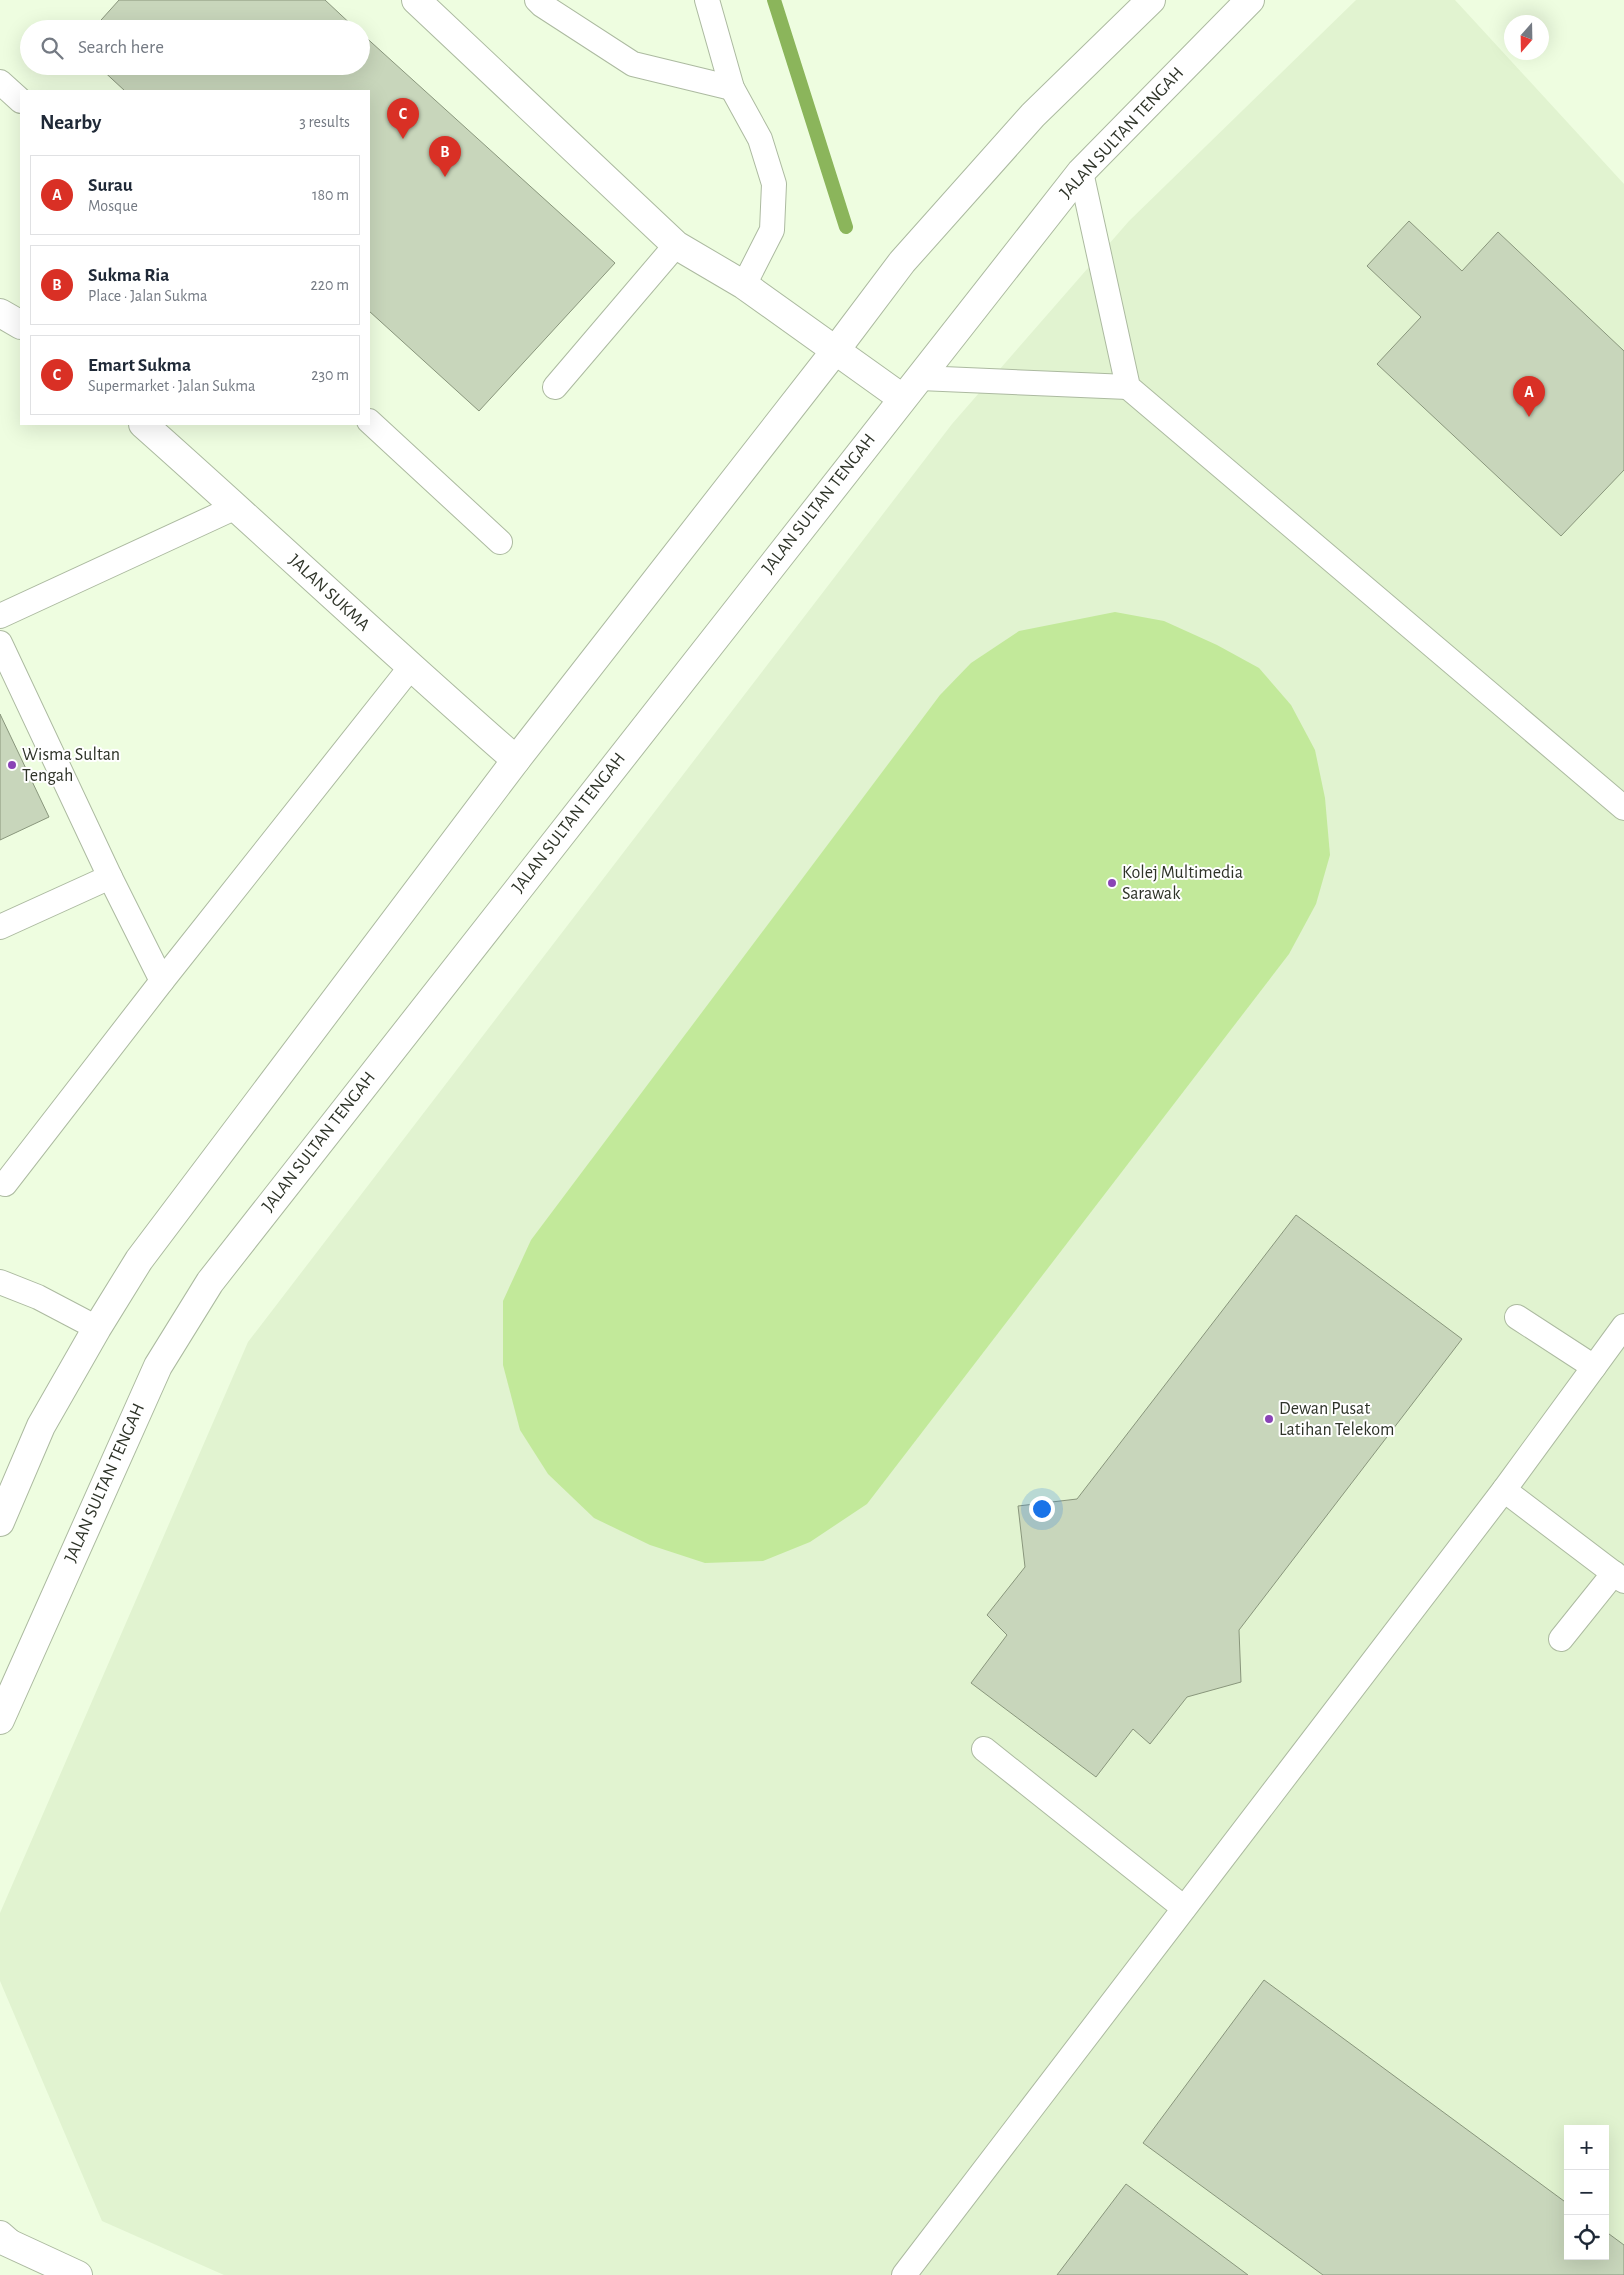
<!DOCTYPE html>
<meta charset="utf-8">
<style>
body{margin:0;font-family:"Alegreya Sans",sans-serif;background:#f2f2f3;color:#1f2937}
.controls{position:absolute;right:15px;bottom:15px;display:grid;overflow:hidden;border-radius:0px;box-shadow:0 5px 20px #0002}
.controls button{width:45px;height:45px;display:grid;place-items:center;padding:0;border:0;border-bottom:1px solid #e0e1e3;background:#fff;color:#1f2937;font:25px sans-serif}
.compass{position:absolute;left:1504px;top:15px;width:45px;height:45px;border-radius:50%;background:#fff;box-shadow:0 5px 20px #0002;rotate:200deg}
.you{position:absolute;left:1041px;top:1508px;width:18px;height:18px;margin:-12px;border:4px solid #fff;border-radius:50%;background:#1a73e8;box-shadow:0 0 0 8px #1a73e833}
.badge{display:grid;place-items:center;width:32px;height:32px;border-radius:50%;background:#d93025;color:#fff;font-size:16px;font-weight:700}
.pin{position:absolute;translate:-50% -41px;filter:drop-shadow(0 1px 2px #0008)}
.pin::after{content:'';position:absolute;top:26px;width:18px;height:15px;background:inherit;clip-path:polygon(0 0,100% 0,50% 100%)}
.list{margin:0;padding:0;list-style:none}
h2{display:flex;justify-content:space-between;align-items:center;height:65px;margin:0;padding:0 20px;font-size:21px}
h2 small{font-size:16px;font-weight:400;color:#747a83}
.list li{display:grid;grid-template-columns:32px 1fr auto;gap:15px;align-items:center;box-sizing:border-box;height:80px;margin:0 10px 10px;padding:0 10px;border:1px solid #e0e1e3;border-radius:0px}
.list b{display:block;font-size:19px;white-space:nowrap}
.list p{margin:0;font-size:16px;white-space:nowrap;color:#747a83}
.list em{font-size:16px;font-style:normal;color:#747a83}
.icon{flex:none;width:28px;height:28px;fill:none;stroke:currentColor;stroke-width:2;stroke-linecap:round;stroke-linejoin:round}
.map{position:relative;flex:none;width:1624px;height:2275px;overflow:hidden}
.search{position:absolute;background:#fff;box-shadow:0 5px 20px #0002;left:20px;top:20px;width:350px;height:55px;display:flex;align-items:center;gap:12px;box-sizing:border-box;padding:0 18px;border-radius:28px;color:#747a83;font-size:19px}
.panel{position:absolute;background:#fff;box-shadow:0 5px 20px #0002;left:20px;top:90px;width:350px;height:335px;border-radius:0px}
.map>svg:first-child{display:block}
.built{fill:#e1f3d0;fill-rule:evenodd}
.green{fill:#c2e99a}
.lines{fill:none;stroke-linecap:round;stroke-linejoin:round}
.stream{stroke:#8bb55b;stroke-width:14}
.building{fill:#c8d6bb;stroke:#89967c}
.lane-casing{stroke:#acbaa0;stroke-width:26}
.street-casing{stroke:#acbaa0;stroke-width:30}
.secondary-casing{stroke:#acbaa0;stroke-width:30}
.lane{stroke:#fff;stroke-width:24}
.street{stroke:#fff;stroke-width:28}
.secondary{stroke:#fff;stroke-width:28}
.poi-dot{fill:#8a43b6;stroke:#fff;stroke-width:2}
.labels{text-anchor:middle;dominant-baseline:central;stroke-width:4;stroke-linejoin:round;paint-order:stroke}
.street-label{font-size:18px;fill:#2e3328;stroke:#fff}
.poi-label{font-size:18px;fill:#2e3328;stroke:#fff;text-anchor:start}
</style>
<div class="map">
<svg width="1624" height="2275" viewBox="0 0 1624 2275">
<rect width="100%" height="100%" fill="#eefde0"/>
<path class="built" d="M1356,0h99l169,184v2091h-1400l-122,-54 -102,-240v-68l248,-571 704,-918 177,-203zM1568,2129h37v127h-37z"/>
<path class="green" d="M1115,612l49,9 53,24 42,23 32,37 24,45 10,48 5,57 -14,49 -27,50 -422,550 -57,38 -47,19 -58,2 -55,-18 -56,-27 -46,-44 -28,-44 -17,-65v-64l28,-61 409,-545 31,-32 48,-32z"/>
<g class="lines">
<path class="stream" d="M774,0l72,227"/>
</g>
<g class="building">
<path d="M119,0h206l31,29h-263z"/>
<path d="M361,33l254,230 -136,148 -110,-100v-220h-244l-27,-25h263z"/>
<path d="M1409,221l53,50 36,-39 126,119v119l-63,66 -184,-172 44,-47 -54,-51z"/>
<path d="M0,714l49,103 -49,23z"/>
<path d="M1296,1215l166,124 -223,291 2,52 -54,15 -37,47 -17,-15 -37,48 -125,-94 36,-48 -20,-20 38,-48 -7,-61 59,-7z"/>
<path d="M1264,1980l304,224v52h37v-25l19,14v30h-301l-180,-132z"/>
<path d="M1126,2184l122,91h-191z"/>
</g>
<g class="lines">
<g class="lane-casing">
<g id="lane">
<path d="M537,0l5,5 91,59 99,24"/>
<path d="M707,0l25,88 28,51 14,45 -2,46 -28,55"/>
<path d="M0,82l21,19"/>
<path d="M1081,172l47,215 496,421"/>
<path d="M920,378l208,9"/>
<path d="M555,387l121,-142"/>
<path d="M369,421l131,121"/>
<path d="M0,616l236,-109"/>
<path d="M0,643l110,234 52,104"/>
<path d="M0,927l110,-50"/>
<path d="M5,1184l157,-203 248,-313"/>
<path d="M0,1282l38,15 59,31"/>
<path d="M1517,1317l77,50"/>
<path d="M1504,1490l120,91"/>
<path d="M1561,1639l53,-66"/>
<path d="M984,1749l200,159"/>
<path d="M904,2275l600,-785 120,-164"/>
</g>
</g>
<g class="street-casing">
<g id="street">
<path d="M416,0l260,245 68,40 158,113"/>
<path d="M0,313l21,12"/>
<path d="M143,424c125,111 247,226 373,336"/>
<path d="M0,2239l78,36"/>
</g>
</g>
<g class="secondary-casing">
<g id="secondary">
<path d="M0,1522l41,-96 56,-98 42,-68 377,-500 319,-409 67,-89 131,-147 118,-115"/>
<path d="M0,1720l158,-354 52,-84 871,-1110 169,-172"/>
<path d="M0,2235l8,7"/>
</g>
</g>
<use href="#lane" class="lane"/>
<use href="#street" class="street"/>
<use href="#secondary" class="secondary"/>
</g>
<g class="poi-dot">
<circle cx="12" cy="765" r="5"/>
<circle cx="1112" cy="883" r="5"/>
<circle cx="1269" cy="1419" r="5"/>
</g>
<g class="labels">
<g class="street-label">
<text transform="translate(1122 133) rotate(-47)">JALAN SULTAN TENGAH</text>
<text transform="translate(819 504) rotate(-52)">JALAN SULTAN TENGAH</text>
<text transform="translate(329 593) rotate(43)">JALAN SUKMA</text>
<text transform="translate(569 823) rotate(-52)">JALAN SULTAN TENGAH</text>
<text transform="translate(319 1142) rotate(-52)">JALAN SULTAN TENGAH</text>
<text transform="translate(105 1483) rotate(-66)">JALAN SULTAN TENGAH</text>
</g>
<g class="poi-label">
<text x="22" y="755">Wisma Sultan<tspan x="22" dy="21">Tengah</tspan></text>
<text x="1122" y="873">Kolej Multimedia<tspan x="1122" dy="21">Sarawak</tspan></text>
<text x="1279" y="1409">Dewan Pusat<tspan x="1279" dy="21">Latihan Telekom</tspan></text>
</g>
</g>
</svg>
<div class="controls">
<button>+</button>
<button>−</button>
<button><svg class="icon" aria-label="locate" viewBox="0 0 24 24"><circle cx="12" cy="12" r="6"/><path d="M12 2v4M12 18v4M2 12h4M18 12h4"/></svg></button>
</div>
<svg class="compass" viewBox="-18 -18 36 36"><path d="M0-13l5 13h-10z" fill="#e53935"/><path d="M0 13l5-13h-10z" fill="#747a83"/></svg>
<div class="you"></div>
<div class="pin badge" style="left:1529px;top:417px">A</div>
<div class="pin badge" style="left:445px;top:177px">B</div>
<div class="pin badge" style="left:403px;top:139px">C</div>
<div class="search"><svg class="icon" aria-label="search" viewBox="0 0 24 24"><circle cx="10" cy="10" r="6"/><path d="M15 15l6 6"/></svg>Search here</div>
<section class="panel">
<h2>Nearby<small>3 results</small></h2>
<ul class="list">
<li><span class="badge">A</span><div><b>Surau</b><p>Mosque</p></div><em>180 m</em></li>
<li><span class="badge">B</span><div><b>Sukma Ria</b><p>Place · Jalan Sukma</p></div><em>220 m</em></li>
<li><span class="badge">C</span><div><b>Emart Sukma</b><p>Supermarket · Jalan Sukma</p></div><em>230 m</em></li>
</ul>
</section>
</div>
